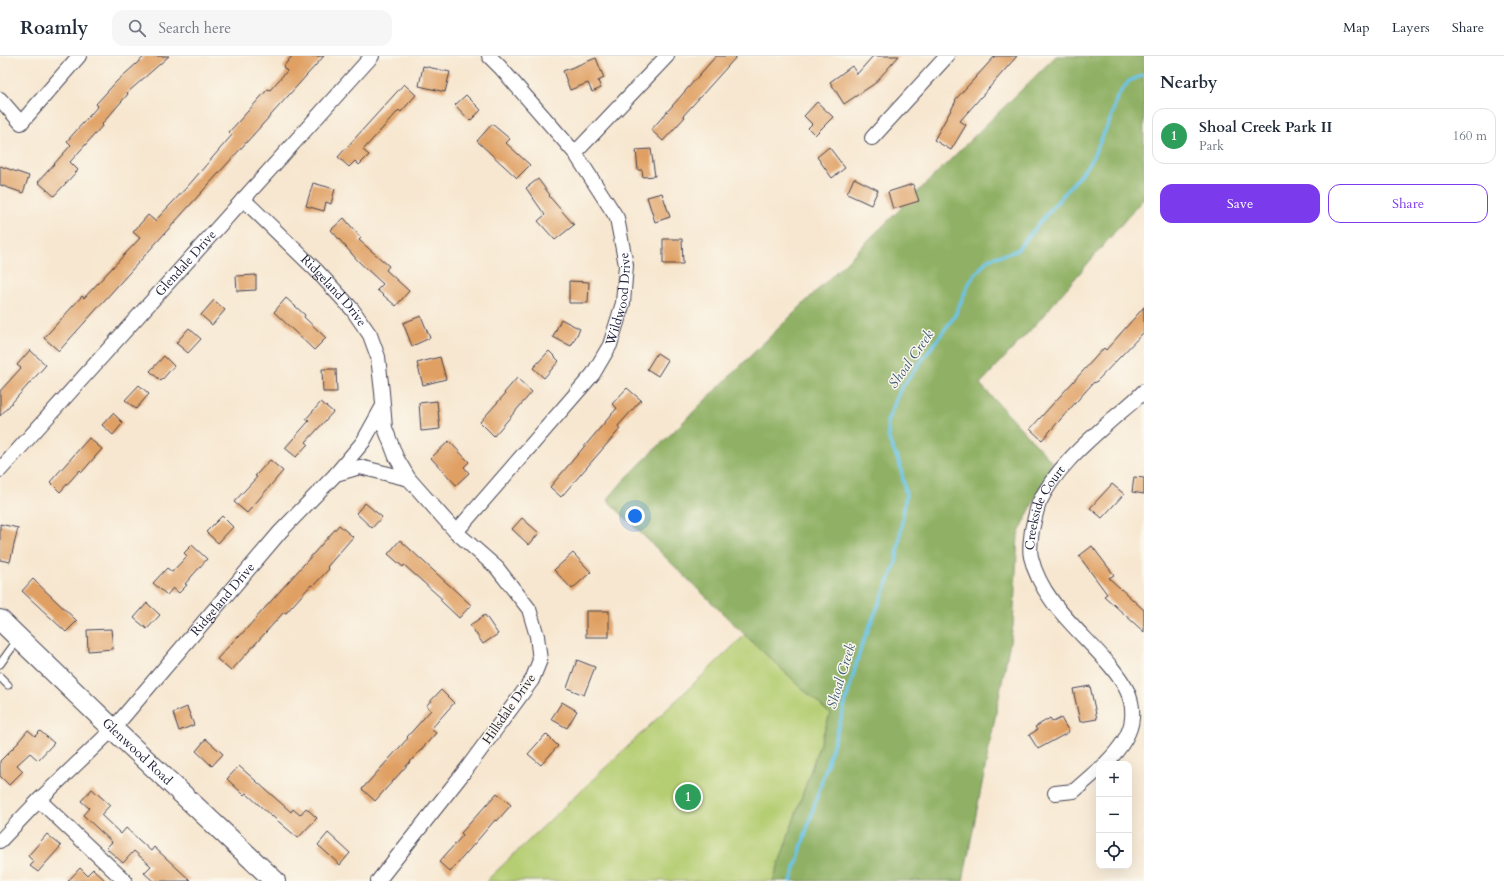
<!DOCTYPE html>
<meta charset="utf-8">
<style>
body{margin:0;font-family:Cardo,serif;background:#f6f6f7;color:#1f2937}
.controls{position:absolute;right:12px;bottom:12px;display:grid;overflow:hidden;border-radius:8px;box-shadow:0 4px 16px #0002}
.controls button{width:36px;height:36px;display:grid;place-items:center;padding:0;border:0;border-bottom:1px solid #e0e1e3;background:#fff;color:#1f2937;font:20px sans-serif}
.you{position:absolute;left:635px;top:460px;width:14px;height:14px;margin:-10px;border:3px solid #fff;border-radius:50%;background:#1a73e8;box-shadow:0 0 0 6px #1a73e833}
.badge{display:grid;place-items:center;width:26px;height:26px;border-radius:50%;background:#7c3aed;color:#fff;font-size:13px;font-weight:700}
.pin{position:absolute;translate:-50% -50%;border:2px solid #fff;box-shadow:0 1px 4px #0006}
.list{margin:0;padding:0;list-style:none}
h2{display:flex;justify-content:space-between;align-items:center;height:52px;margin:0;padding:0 16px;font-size:17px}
h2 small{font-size:13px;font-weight:400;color:#747a83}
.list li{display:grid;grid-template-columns:26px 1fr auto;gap:12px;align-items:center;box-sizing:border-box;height:56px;margin:0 8px 8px;padding:0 8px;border:1px solid #e0e1e3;border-radius:12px}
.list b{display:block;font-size:15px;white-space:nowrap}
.list p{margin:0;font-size:13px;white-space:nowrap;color:#747a83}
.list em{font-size:13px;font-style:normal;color:#747a83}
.actions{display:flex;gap:8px;padding:12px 16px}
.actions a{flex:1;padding:9px 0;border:1px solid #7c3aed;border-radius:12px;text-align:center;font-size:14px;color:#7c3aed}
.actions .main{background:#7c3aed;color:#fff}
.icon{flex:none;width:22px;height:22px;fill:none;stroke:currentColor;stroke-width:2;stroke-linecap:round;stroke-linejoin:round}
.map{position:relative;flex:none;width:1144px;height:825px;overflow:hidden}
header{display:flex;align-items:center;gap:24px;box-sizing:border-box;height:56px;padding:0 20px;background:#fff;border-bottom:1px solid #e0e1e3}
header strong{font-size:19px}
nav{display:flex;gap:22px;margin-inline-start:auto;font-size:14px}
.search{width:280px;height:36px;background:#f6f6f7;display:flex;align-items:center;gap:10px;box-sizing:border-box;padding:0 14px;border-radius:12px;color:#747a83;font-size:15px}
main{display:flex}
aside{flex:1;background:#fff}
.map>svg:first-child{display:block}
.green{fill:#b6ce73;stroke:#6c7857}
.forest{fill:#90b165;stroke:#596a50}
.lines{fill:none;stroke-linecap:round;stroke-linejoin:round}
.stream{stroke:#6bc4e8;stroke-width:3.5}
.building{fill:#e0a063}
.service-casing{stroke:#424051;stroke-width:9}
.minor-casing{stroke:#424051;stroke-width:16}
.secondary-casing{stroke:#424051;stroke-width:22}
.service{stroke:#fff;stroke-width:7}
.minor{stroke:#fff;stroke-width:14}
.secondary{stroke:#fff;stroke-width:20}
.labels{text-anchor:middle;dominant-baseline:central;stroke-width:3;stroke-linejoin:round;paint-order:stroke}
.street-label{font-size:13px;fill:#22223b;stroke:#fbf7ec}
.water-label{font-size:14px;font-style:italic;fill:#3c5b78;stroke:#fbf7ec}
</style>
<header>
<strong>Roamly</strong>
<div class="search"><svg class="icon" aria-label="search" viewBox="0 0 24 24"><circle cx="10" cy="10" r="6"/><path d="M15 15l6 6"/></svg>Search here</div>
<nav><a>Map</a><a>Layers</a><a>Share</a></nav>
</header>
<main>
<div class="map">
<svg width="1144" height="825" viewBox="0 0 1144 825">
<rect width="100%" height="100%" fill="#fbf7ec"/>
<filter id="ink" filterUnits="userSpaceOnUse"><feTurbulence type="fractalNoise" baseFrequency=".025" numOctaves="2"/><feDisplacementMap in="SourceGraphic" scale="8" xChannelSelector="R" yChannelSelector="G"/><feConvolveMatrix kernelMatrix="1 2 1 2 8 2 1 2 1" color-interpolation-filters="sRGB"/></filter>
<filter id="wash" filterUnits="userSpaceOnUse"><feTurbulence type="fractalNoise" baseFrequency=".012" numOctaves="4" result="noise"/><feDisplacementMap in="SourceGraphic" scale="16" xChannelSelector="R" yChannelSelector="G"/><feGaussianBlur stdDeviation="0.9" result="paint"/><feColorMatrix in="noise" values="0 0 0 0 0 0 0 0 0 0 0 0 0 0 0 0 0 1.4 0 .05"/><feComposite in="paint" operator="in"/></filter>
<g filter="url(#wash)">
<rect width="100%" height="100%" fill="#f7e7d0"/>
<path class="green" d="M745,579l85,79 -57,167h-287z"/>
<path class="forest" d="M1056,0h88v142l-109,127 -55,59 72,78 -34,73 -5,91 -50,255h-190l57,-167 -85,-79 -138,-135 18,-21z"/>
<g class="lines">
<path class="stream" d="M791,825l46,-149 24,-85 35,-84 10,-68 -6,-30 -11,-25 -2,-18 13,-32 54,-73 16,-36 18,-22 28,-8 74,-88 21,-45 6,-21 12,-16 15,-6"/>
</g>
<g id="blocks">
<g class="building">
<path d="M145,0h24l-42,37 1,1 -26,30 1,1 -33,37 8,8 -24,26 -16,-14 33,-37 -4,-4 31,-35 -2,-2 21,-23z"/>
<path d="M292,0h32l-265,295 -15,-13 38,-42 2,2 56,-60 -7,-6 15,-17 7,6 33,-35 44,-51 -3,-3 39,-43 2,1 17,-19 -4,-4z"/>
<path d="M716,0h21l-54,60 2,1 -22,24 -12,-11z"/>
<path d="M873,0h26l-25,28 -30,20 -14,-22 22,-16 5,8z"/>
<path d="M995,0h22l-57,65 6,4 -15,25 -17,-10 22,-39 -1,-1z"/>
<path d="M596,2l8,20 -6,3 3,7 -9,4 -4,-9 -18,7 -7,-19z"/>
<path d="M423,10l27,6 -5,20 -26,-6z"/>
<path d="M404,28l12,11 -15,17 -2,-2 -36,40 6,5 -10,10 -4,-4 -6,6 -11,-10z"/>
<path d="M466,39l15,15 -11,11 -15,-16z"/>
<path d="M817,46l16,15 -18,18 -7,-7 4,-4 -8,-8z"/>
<path d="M492,68l18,15 -4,4 24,22 -13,13 -40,-37z"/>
<path d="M829,91l16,21 -13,10 -15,-21z"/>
<path d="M651,93l4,27 -12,1 -1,-7h-4l-2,-20z"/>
<path d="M0,110l29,10 -6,17 -23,-8z"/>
<path d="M854,122l24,12 -7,15 -24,-11z"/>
<path d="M538,123l12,16 -1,1 25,29 -19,15 -17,-19 7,-6 -19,-27z"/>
<path d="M313,127l22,6 -4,15 -5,-2 -2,9 -18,-5z"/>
<path d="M913,128l6,17 -26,8 -5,-17z"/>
<path d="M662,137l8,24 -15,5 -8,-25z"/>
<path d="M344,162l17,20 -2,2 30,26 -3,4 23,21 -13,15 -19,-16 6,-6 -24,-22 -28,-32z"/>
<path d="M663,183h19l1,25h-20z"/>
<path d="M256,219v15l-19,1 -1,-15z"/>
<path d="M569,225l20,1 -1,21h-19z"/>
<path d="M286,242l19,17 -1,2 22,21 -12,12 -40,-38z"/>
<path d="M214,244l11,10 -13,15 -11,-10z"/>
<path d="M1144,251v25l-49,51 -1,-1 -52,58 -12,-11 74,-81 2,2z"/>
<path d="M421,260l9,22 -18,8 -9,-23z"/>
<path d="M561,263l19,10 -9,17 -18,-9z"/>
<path d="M189,272l12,11 -13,14 -12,-10z"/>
<path d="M30,294l16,15 -46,51v-25l21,-23 -4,-3z"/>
<path d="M549,295l10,10 -15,17 -11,-10z"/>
<path d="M657,297l11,7 -10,16 -11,-7z"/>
<path d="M164,300l10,10 -13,15 -11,-10z"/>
<path d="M440,301l6,22 -23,6 -6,-22z"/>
<path d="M322,313h14l1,23h-14z"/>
<path d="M517,322l15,14 -38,44 -14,-14 25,-28 -1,-1z"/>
<path d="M139,329l10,9 -13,15 -11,-9z"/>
<path d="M627,332l14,12 -23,26 2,3 -59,68 -11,-10 67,-79 -5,-4z"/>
<path d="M437,345l3,28 -19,2 -2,-28z"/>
<path d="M321,346l12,10 -27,30 2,2 -12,13 -11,-9 24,-27 -3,-2z"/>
<path d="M113,357l10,10 -10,12 -11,-10z"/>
<path d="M89,382l13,11 -20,23 -2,-2 -20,22 -10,-10z"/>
<path d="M449,385l20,21 -5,5 5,6 -13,12 -25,-27z"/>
<path d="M270,404l13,11 -36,42 -13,-11 23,-25 -2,-1z"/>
<path d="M1134,421l10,1v16l-12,-2z"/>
<path d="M1112,428l12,10 -22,24 -12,-10z"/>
<path d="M365,447l17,14 -10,11 -16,-15z"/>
<path d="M222,460l11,11 -15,16 -12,-11z"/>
<path d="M522,462l17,15 -10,12 -17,-16z"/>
<path d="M0,468l18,4 -8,34 -10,-2z"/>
<path d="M339,469l14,12 -26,30 2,2 -16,17 -2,-1 -25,28 -2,-1 -53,59 -14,-12 21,-23 1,1z"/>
<path d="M400,484l71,65 -12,13 -19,-18 2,-1 -38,-34 -1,2 -15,-13z"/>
<path d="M192,489l15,14 -22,25 2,1 -8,8 -6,-5 -6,7 -14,-12 14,-15 5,4 15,-16 -3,-3z"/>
<path d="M1092,490l22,29 -5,3 35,32v22l-40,-36 3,-2 -28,-38z"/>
<path d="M573,497l18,19 -19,17 -18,-19z"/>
<path d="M33,523l44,42 -11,11 -44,-41z"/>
<path d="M147,547l13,12 -13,14 -13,-11z"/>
<rect x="586" y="555" width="23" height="26"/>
<path d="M485,559l13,19 -15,10 -13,-19z"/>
<path d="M111,573l2,20 -25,2 -1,-21z"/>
<path d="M577,604l18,7 -11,28 -17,-7z"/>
<path d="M1090,630l7,33 -17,3 -7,-33z"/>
<path d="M441,634l13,13 -23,26 5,4 -61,68 -13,-12 46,-51 -1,-1 24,-27 -5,-4z"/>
<path d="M562,646l15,9 -10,17 -16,-9z"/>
<path d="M187,651l7,18 -15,6 -6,-18z"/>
<path d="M1050,662l3,4 8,-4 8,14 -31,17 -9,-14 8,-5 -2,-3z"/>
<path d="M28,674l7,6 5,-5 14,12 -16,17 -8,-7 -13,12 6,6 -14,14 -9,-9v-15l19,-19h-1z"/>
<path d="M546,678l12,12 -17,19 -13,-11z"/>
<path d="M206,683l17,15 -11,12 -16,-15z"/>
<path d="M239,710l52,46 2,-3 7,6 6,-7 11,10 -19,20 -26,-22v1l-26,-24 -2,2 -17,-16z"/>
<path d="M92,733l18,16 -9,10 20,19 5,-6 25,23 3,-4 37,34h-38l-9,-8 7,-7 -17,-15 -11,12 -17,-15 6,-6 -29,-27 6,-7 -8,-7z"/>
<path d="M497,737l14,12 -14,16 -2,-1 -45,52 -11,-10 24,-27 -2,-2z"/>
<path d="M328,777l22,20 -10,12 -22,-20z"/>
<path d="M47,778l14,12 -23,26 -8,-6 4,-4 -6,-6z"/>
<path d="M80,812l7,7 6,-6 13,12h-38z"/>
</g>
</g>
</g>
<g filter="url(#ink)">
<use href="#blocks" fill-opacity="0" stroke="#424051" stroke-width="1"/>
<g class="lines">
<g class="service-casing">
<g id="service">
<path d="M0,608l19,-26"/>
<path d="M0,621l8,8"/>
</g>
</g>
<g class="minor-casing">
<g id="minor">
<path d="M0,43l21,24 58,-67"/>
<path d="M872,82l75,-82"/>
<path d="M575,97l92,-97"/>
<path id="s1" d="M243,143l73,71 36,39 18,26 8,22 4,35 3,36 11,29 13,22 47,53 41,36 32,41 8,27 3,24 -8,20 -64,87 -90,114"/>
<path id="s2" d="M0,414l372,-414"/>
<path d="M336,418l27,-32 20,-36"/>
<path id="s3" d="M456,476l137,-158 17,-29 13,-42 3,-38 -9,-47 -42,-65 -75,-86 -11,-11"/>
<path id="s4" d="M1105,708c12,-12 26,-29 27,-46 2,-20 -8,-35 -20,-50 -28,-35 -70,-64 -81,-111 -2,-8 0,-19 1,-27 2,-9 4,-18 7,-27 15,-32 43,-57 69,-80 12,-11 25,-20 36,-32"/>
<path d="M1055,737l19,-2 25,-22"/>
<path d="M39,744l86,81"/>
<path id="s5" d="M0,785l39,-41 74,-71 167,-197 56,-58 24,-7 49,12"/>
</g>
</g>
<g class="secondary-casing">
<g id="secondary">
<path id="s6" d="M0,564l113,109 162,152"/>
</g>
</g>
<use href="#service" class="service"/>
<use href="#minor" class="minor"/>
<use href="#secondary" class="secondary"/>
</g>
</g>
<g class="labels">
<g class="street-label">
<text stroke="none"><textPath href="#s2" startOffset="278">Glendale Drive</textPath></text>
<text stroke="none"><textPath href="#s1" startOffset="129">Ridgeland Drive</textPath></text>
<text stroke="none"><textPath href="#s3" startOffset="290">Wildwood Drive</textPath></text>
<text stroke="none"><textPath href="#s4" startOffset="301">Creekside Court</textPath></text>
<text stroke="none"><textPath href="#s5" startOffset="329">Ridgeland Drive</textPath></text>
<text transform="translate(509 653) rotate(-55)">Hillsdale Drive</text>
<text stroke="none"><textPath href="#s6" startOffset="190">Glenwood Road</textPath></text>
</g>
<g class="water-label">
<text transform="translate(911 303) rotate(-55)">Shoal Creek</text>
<text transform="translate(841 620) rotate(-73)">Shoal Creek</text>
</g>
</g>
</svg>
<div class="controls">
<button>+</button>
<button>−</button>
<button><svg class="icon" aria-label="locate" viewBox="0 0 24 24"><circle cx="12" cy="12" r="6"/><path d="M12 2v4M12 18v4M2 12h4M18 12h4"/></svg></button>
</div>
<div class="you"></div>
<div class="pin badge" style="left:688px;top:741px;background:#2e9e5b">1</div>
</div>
<aside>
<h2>Nearby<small></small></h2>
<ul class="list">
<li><span class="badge" style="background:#2e9e5b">1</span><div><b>Shoal Creek Park II</b><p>Park</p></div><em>160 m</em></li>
</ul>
<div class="actions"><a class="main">Save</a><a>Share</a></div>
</aside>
</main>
